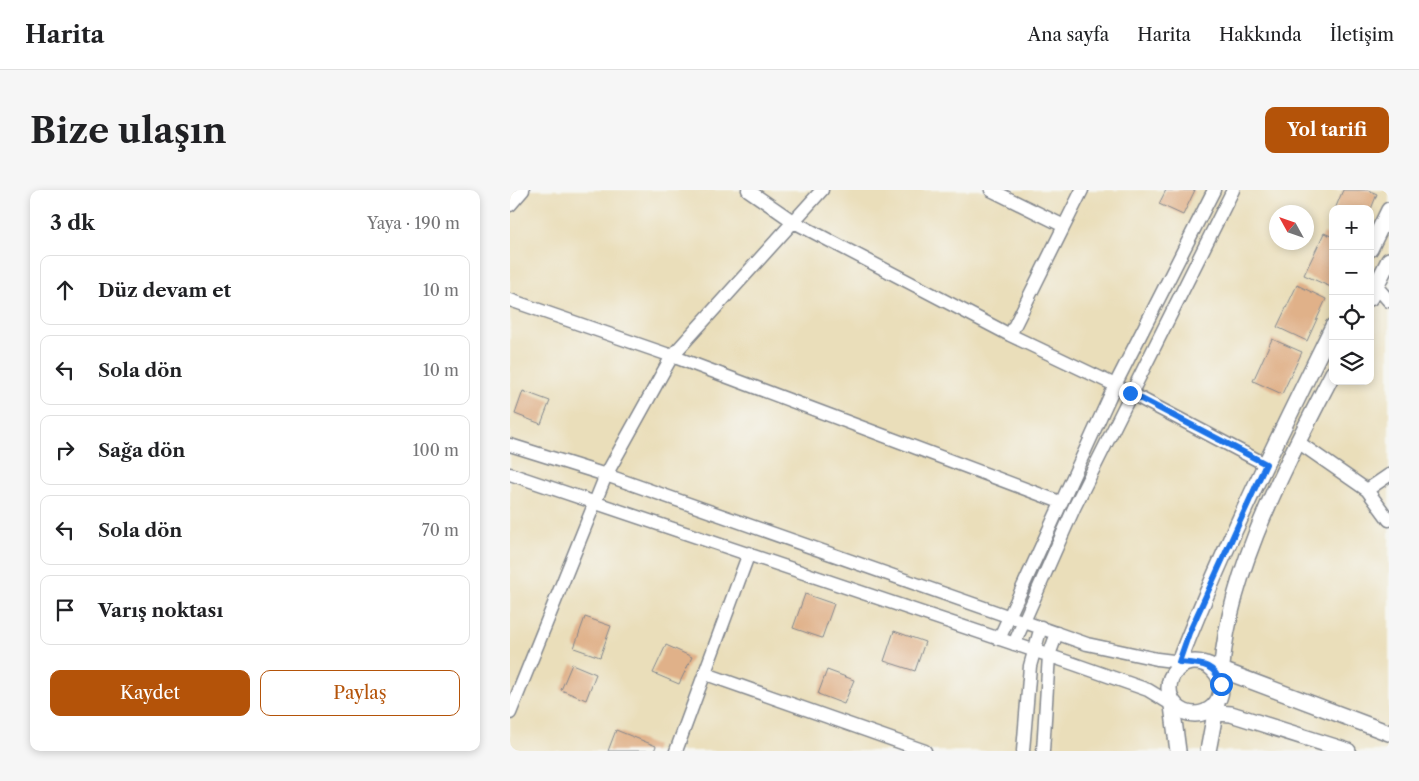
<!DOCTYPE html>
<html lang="tr">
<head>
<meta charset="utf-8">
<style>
  :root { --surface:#fff; --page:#f6f6f6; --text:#202124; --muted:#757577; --line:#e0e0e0; --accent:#b45309 }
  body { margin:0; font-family:"Libre Caslon Text",serif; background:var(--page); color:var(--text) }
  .controls { position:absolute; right:15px; top:15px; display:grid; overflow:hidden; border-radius:10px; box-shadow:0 2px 8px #0003 }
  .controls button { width:45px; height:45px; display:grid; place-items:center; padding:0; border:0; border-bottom:1px solid var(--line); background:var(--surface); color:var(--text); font:25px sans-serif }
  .compass { position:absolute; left:759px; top:15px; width:45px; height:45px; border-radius:50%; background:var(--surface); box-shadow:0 2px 8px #0003; rotate:310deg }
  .stop { position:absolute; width:15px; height:15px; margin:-11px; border:4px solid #1a73e8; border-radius:50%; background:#fff }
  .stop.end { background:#1a73e8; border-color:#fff; box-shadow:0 1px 5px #0008 }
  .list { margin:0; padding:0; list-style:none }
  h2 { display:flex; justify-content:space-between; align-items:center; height:65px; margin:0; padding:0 20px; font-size:21px }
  h2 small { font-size:16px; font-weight:400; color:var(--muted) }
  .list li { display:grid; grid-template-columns:32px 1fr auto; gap:15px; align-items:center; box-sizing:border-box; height:70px; margin:0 10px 10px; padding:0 10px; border:1px solid var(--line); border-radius:10px }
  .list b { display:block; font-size:19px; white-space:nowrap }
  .list em { font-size:16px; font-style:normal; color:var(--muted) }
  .actions { display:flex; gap:10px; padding:15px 20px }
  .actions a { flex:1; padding:11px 0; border:1px solid var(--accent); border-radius:10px; text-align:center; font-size:18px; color:var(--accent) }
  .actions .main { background:var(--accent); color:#fff }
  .icon { flex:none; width:28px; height:28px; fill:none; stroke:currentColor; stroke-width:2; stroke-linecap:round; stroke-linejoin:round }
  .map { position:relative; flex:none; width:879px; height:561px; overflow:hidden; border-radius:10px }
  header { display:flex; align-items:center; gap:30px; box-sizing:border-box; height:70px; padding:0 25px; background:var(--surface); border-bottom:1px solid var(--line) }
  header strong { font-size:24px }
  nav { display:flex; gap:28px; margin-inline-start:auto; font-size:18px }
  .intro { display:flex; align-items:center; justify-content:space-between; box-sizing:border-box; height:120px; padding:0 30px }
  h1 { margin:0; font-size:35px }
  .button { padding:12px 22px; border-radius:10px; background:var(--accent); color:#fff; font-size:18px; font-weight:700 }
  main { display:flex; gap:30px; padding:0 30px }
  aside { flex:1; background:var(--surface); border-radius:10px; box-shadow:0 2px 8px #0003 }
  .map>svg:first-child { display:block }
  .building { fill:#e0b189 }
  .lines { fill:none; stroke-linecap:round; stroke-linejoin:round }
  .minor-casing { stroke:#82868c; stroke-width:15 }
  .tertiary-casing { stroke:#82868c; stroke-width:18 }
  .minor { stroke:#fff; stroke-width:12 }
  .tertiary { stroke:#fff; stroke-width:15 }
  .route { stroke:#1a73e8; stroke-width:6 }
</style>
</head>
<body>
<header>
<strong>Harita</strong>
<nav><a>Ana sayfa</a><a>Harita</a><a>Hakkında</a><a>İletişim</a></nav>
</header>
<div class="intro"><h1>Bize ulaşın</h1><a class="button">Yol tarifi</a></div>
<main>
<aside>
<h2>3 dk<small>Yaya · 190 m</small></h2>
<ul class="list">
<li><svg class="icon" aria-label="ahead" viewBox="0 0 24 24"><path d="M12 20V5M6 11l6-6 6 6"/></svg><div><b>Düz devam et</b></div><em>10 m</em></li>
<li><svg class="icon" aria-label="left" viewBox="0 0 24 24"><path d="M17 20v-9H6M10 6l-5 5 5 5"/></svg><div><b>Sola dön</b></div><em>10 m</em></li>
<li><svg class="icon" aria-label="right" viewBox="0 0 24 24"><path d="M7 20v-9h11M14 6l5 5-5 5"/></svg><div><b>Sağa dön</b></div><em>100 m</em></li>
<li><svg class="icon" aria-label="left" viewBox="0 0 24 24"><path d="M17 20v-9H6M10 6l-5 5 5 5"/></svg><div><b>Sola dön</b></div><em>70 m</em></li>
<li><svg class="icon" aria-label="arrive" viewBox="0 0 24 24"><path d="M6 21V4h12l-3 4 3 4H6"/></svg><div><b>Varış noktası</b></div></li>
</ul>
<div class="actions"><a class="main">Kaydet</a><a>Paylaş</a></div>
</aside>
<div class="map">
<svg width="879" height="561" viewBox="0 0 879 561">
  <rect width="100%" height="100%" fill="#f6f6f2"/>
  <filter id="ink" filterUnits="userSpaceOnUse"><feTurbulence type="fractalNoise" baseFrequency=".02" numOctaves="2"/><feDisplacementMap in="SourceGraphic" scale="10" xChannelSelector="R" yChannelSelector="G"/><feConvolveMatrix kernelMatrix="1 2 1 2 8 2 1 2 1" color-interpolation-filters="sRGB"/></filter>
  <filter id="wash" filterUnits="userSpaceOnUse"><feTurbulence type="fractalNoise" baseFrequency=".0096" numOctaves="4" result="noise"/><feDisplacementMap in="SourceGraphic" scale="20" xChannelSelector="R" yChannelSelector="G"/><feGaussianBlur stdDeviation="1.12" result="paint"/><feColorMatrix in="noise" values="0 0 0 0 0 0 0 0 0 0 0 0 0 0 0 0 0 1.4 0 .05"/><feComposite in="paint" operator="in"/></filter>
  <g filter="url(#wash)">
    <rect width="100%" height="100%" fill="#eadeba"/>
    <g id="blocks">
      <path class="building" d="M656 0H685L673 25 649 14Z
        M833 0H858L867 4 861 19H825Z
        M814 43 823 47V98L794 85Z
        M787 95 816 109 797 151 767 137Z
        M762 149 792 162 772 204 743 191Z
        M13 201 40 211 31 234 5 224Z
        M295 404 324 414 312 448 283 438Z
        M75 427 101 436 90 467 64 458Z
        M384 441 415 452 405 481 374 471Z
        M156 455 182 467 169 494 143 483Z
        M62 474 86 484 76 510 51 500Z
        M317 480 344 490 334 514 308 504Z
        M106 540 146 556 144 561H98Z"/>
    </g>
  </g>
  <g filter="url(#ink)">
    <use href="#blocks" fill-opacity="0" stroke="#82868c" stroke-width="1"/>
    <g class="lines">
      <defs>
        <path id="minor" d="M238 0 284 32 500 145 605 195 755 274
          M481 0 554 36
          M0 15 13 0
          M866 96 879 111
          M0 110 162 166 550 312
          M500 145 572 0
          M788 252 857 300 879 330
          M0 255 96 285 577 454 647 469 679 473
          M0 284 564 474 638 500 671 520
          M857 300 879 285
          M489 449 605 195 704 0
          M504 454 564 318 723 0
          M196 484 415 561
          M0 523 96 285 162 166 312 0
          M166 561 239 363
          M513 561 520 476 531 437
          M533 561 539 465 547 443"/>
        <path id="tertiary" d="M860 59 879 20
          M860 108 879 70
          M659 498a26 26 0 1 1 52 0a26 26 0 1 1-52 0Z
          M696 474 879 543
          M665 482C710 364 767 250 823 136
          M711 494C713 390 776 275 823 183
          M661 508 668 561
          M695 522 721 524 838 561
          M698 561 707 513"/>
      </defs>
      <use href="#minor" class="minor-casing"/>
      <use href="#tertiary" class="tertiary-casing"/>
      <use href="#minor" class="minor"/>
      <use href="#tertiary" class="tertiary"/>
    </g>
  </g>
  <g class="lines" filter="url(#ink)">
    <path class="route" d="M620 203 756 274 679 443 669 472C689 474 704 472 711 494"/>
  </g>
</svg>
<div class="controls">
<button>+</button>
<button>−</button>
<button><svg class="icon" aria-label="locate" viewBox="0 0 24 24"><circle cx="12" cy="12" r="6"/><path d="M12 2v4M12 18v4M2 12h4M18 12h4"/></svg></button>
<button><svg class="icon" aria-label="layers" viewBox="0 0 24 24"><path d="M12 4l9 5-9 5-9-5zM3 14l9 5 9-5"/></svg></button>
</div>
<svg class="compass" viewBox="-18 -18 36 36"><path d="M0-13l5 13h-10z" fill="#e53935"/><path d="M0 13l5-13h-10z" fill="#757577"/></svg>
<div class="stop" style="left:711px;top:494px"></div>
<div class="stop end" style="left:620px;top:203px"></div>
</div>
</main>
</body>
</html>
